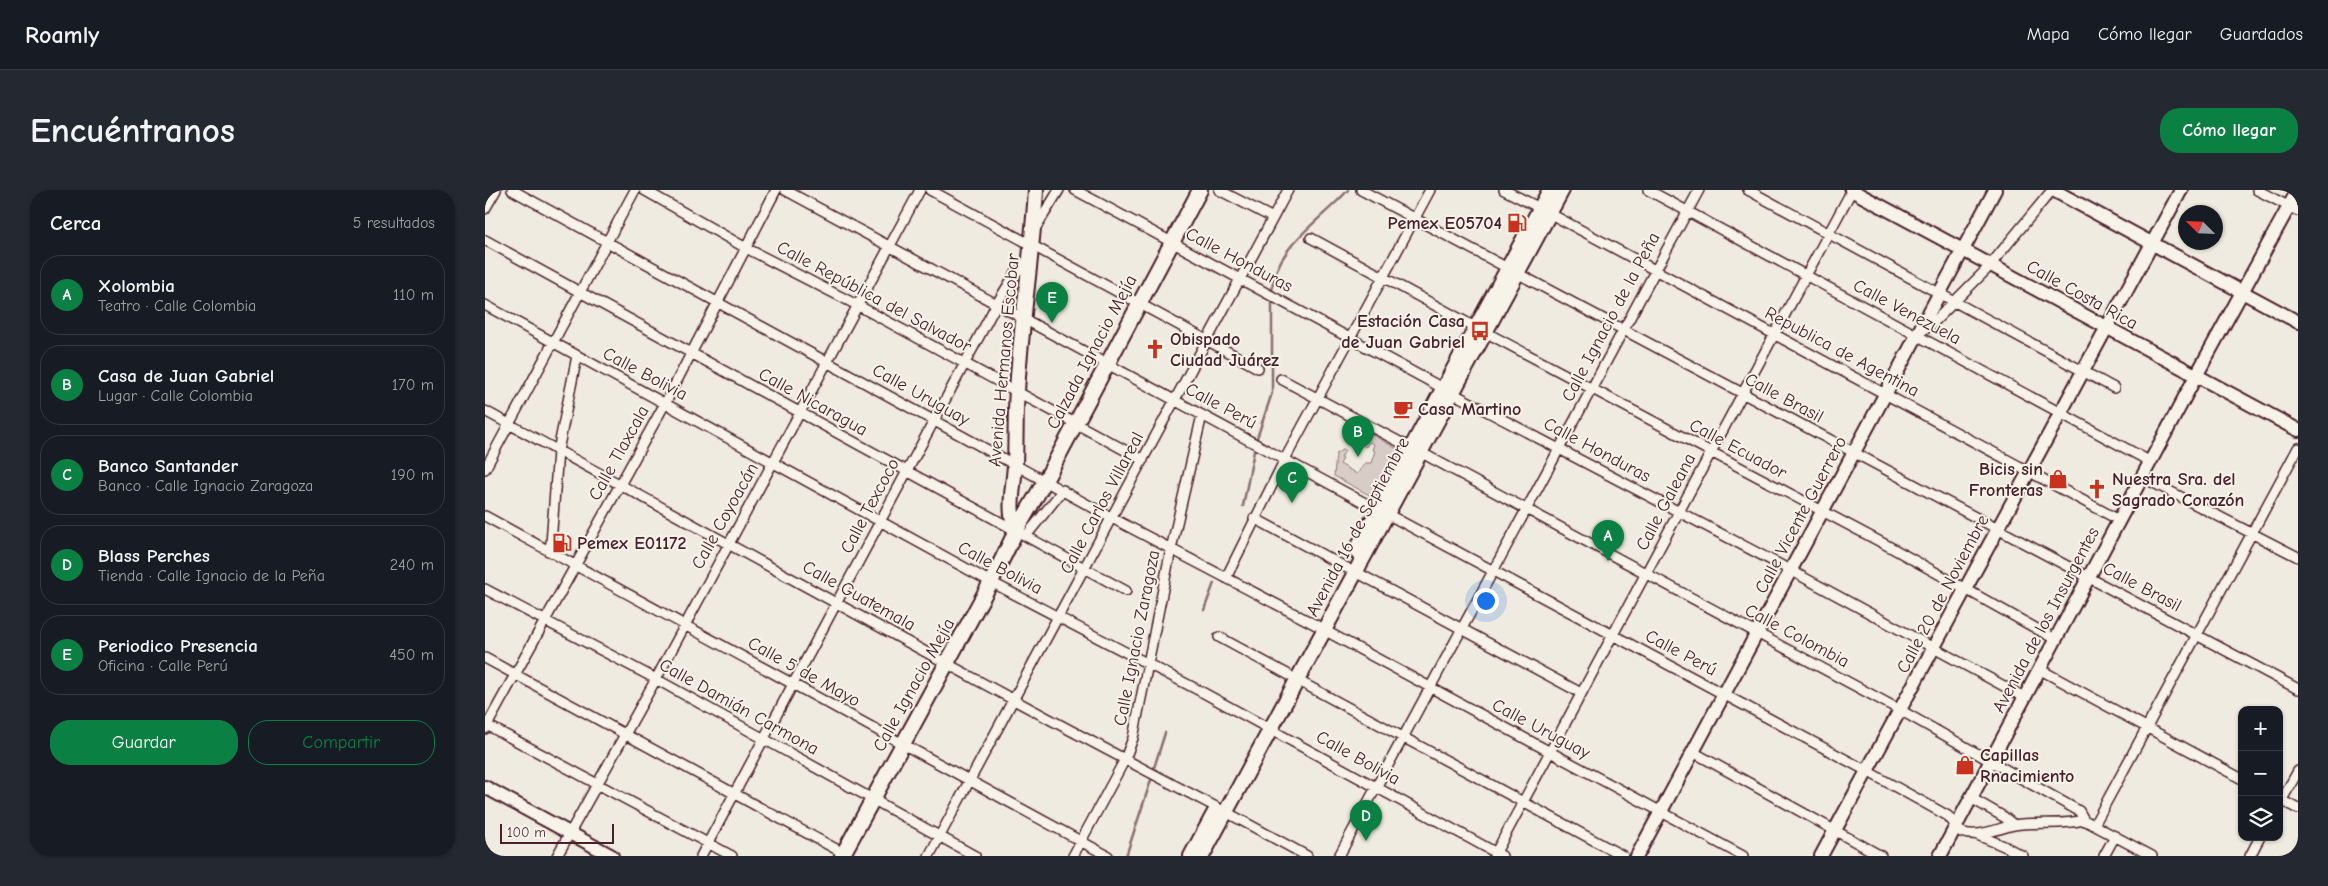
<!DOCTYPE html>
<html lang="es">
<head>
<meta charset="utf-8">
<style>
  :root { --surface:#171b24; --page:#242831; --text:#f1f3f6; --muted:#9ea1a6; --line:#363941; --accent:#0b8043 }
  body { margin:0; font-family:"Comic Neue",sans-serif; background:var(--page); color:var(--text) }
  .controls { position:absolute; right:15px; bottom:15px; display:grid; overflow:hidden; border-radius:10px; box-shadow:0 1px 4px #0004 }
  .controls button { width:45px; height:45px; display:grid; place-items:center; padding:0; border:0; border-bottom:1px solid var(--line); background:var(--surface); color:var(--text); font:25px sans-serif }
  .compass { position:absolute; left:1693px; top:15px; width:45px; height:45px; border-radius:50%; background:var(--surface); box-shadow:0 1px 4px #0004; rotate:294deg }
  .scale { position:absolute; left:15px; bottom:12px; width:114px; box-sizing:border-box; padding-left:5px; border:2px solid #4a1f2b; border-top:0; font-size:14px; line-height:18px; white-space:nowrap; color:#4a1f2b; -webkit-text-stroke:4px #f7f3e8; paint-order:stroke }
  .you { position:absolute; left:1000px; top:410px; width:18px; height:18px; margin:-12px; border:4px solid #fff; border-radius:50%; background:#1a73e8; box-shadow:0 0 0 8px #1a73e833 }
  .badge { display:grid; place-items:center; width:32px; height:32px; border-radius:50%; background:var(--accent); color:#fff; font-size:16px; font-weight:700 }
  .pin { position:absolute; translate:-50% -41px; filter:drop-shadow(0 1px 2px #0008) }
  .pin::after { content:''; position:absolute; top:26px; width:18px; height:15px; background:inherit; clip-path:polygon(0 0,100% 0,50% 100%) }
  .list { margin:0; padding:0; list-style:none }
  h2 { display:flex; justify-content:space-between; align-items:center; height:65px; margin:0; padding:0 20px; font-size:21px }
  h2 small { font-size:16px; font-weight:400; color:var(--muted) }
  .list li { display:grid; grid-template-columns:32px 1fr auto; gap:15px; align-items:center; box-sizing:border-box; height:80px; margin:0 10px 10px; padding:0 10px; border:1px solid var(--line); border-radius:20px }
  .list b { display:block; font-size:19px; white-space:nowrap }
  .list p { margin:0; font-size:16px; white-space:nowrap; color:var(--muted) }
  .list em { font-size:16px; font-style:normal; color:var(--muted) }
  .actions { display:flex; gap:10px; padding:15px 20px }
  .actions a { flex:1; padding:11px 0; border:1px solid var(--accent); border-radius:20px; text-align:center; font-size:18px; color:var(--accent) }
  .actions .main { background:var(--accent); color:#fff }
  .icon { flex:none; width:28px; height:28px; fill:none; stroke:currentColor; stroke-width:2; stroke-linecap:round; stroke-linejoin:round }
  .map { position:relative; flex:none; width:1813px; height:666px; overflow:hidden; border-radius:20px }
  header { display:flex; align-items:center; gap:30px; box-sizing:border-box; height:70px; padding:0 25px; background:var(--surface); border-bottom:1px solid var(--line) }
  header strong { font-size:24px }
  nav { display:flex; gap:28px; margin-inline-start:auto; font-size:18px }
  .intro { display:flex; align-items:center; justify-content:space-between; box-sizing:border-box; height:120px; padding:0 30px }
  h1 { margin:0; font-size:35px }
  .button { padding:12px 22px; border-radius:20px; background:var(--accent); color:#fff; font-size:18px; font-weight:700 }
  main { display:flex; gap:30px; padding:0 30px }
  aside { flex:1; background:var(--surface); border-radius:20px; box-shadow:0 1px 4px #0004 }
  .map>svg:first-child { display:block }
  .green { fill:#d8cdc6; stroke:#917678 }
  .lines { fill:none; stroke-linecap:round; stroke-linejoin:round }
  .stream { stroke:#8b6f72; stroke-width:2.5 }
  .street-casing { stroke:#4a1f2b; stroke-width:12 }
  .secondary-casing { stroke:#4a1f2b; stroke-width:16 }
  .primary-casing { stroke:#4a1f2b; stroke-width:18 }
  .street { stroke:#f7f3e8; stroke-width:9 }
  .secondary { stroke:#f7f3e8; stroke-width:12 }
  .primary { stroke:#f7f3e8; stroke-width:14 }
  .labels { text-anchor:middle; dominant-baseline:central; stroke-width:4; stroke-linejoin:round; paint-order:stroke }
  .poi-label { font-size:18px; font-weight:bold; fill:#4a1f2b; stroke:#f7f3e8; text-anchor:start }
  .street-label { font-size:18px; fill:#4a1f2b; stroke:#f7f3e8 }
</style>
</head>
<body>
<header>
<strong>Roamly</strong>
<nav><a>Mapa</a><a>Cómo llegar</a><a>Guardados</a></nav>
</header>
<div class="intro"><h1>Encuéntranos</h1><a class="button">Cómo llegar</a></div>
<main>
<aside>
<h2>Cerca<small>5 resultados</small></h2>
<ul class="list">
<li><span class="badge">A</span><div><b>Xolombia</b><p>Teatro · Calle Colombia</p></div><em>110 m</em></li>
<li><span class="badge">B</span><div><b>Casa de Juan Gabriel</b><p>Lugar · Calle Colombia</p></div><em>170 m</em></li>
<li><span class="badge">C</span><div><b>Banco Santander</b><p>Banco · Calle Ignacio Zaragoza</p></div><em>190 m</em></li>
<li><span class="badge">D</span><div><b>Blass Perches</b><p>Tienda · Calle Ignacio de la Peña</p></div><em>240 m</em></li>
<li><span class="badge">E</span><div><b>Periodico Presencia</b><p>Oficina · Calle Perú</p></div><em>450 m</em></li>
</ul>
<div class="actions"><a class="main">Guardar</a><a>Compartir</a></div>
</aside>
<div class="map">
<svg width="1813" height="666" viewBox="0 0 1813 666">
  <rect width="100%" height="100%" fill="#f0ebe0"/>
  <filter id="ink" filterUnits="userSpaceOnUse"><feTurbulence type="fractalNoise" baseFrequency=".02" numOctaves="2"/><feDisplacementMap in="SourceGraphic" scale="10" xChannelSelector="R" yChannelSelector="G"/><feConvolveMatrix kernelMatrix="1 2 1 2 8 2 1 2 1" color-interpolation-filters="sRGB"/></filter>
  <g filter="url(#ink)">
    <path class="green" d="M877 239 916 261 890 308 849 286 851 264 857 260H860L856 268 858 269 855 274 872 284 880 273H886L890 261 887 260 889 254 884 252 881 257 869 251 867 255 866 249Z"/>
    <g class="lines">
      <path class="stream" d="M787 103C788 57 836 31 863 0
        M771 251 787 203V109
        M758 316 770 256
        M719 420 729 393
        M668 581 680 543
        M641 666 667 587"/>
      <defs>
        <path id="street" d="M27 0 627 328 831 435
          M159 0 261 58 372 115 658 270
          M300 0 893 320
          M445 0 773 178
          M590 0 950 194 1305 380 1539 507
          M734 0 788 28
          M876 0 1813 499
          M1019 0 1055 18
          M1163 0 1666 272
          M1263 0 1629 198
          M1772 0 1813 21
          M0 19 11 0
          M1064 23 1634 330
          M550 39 574 0
          M826 48 990 137
          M0 50 641 401
          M0 115 506 392 717 502 1017 666
          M1000 142 1407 358 1570 449
          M1435 142 1445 136 1502 79 1567 0
          M796 189 926 258
          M0 221C244 353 486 490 733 618
          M935 262 1415 520 1594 621 1599 630 1667 666
          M0 279 150 0
          M1657 287 1813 367
          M902 324 1382 581 1463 626 1476 642C1493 649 1513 638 1529 635 1553 631 1577 636 1599 630
          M0 326 623 666
          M769 328 862 378
          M541 346 578 300
          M63 361 66 353 73 261 92 166
          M871 382 1096 503
          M741 388 800 269 945 0
          M0 399 171 489 490 666
          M839 440 1258 666
          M734 447 804 485
          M0 468 362 665
          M1554 479 1757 589
          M812 490 1138 666
          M0 534 247 666
          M0 539 183 208 291 0
          M1208 562 1396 666
          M1486 608 1519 627 1529 635
          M1794 609 1813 619
          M1794 615 1813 581
          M741 622 822 666
          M1609 635 1813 258
          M1490 644 1519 656 1538 666
          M72 666 171 489 435 0
          M216 666 511 115 530 84 545 67
          M444 666 803 0
          M588 666 640 569 648 548 686 359 717 225
          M854 666 1214 0
          M1009 666 1367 0
          M1619 666 1630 646
          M1765 666 1775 647"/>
        <path id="secondary" d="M1366 0 1813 240
          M1568 0 1813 132
          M0 597 127 666
          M1152 666 1510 0
          M1336 666 1696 0
          M1455 666 1711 186 1813 0"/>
        <path id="primary" d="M531 341C522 319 529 297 530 274 531 250 530 225 532 201 536 134 547 67 551 0
          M871 361 1065 0
          M357 666 506 392 531 341 560 291 715 0
          M706 666 730 622
          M717 666 1077 0"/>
      </defs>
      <use href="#street" class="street-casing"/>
      <use href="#secondary" class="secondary-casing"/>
      <use href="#primary" class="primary-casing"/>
      <use href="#street" class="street"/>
      <use href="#secondary" class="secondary"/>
      <use href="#primary" class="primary"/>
    </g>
  </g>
  <defs>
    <symbol id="fuel-bare" viewBox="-9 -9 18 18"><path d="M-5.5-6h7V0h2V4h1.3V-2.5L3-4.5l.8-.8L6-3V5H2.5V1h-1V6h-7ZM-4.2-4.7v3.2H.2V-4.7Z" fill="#c8321e" stroke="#f7f3e8" stroke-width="2.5" paint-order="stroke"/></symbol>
    <symbol id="bus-bare" viewBox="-9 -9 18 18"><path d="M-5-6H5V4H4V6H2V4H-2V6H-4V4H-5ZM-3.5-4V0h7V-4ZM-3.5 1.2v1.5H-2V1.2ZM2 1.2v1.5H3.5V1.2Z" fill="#c8321e" stroke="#f7f3e8" stroke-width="2.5" paint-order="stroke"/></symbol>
    <symbol id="church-bare" viewBox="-9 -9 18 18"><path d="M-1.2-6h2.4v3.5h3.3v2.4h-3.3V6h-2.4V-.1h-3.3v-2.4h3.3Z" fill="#c8321e" stroke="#f7f3e8" stroke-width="2.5" paint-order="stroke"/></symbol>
    <symbol id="cafe-bare" viewBox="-9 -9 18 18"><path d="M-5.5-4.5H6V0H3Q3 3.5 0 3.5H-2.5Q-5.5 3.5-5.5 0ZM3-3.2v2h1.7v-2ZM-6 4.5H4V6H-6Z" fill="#c8321e" stroke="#f7f3e8" stroke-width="2.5" paint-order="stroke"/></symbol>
    <symbol id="shop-bare" viewBox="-9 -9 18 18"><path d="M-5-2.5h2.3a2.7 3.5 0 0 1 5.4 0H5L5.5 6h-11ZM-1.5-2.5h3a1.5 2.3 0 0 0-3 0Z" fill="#c8321e" stroke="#f7f3e8" stroke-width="2.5" paint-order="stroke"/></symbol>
  </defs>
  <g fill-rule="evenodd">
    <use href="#fuel-bare" x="1018" y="19" width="28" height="28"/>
    <use href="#bus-bare" x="981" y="127" width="28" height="28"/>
    <use href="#church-bare" x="656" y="145" width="28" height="28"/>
    <use href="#cafe-bare" x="904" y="205" width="28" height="28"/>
    <use href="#shop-bare" x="1559" y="275" width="28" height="28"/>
    <use href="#church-bare" x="1598" y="285" width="28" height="28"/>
    <use href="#fuel-bare" x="63" y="339" width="28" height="28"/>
    <use href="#shop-bare" x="1466" y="561" width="28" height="28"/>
  </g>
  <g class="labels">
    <g class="poi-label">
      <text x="1017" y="33" text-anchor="end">Pemex E05704</text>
      <text x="980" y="131" text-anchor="end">Estación Casa<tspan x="980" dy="21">de Juan Gabriel</tspan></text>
      <text x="685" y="149">Obispado<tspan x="685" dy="21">Ciudad Juárez</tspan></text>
      <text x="933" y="219">Casa Martino</text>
      <text x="1558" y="279" text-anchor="end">Bicis sin<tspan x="1558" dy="21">Fronteras</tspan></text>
      <text x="1627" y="289">Nuestra Sra. del<tspan x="1627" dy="21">Sagrado Corazón</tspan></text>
      <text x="92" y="353">Pemex E01172</text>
      <text x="1495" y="565">Capillas<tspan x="1495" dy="21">Rnacimiento</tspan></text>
    </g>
    <g class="street-label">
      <text transform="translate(754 70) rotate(28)">Calle Honduras</text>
      <text transform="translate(1597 105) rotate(29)">Calle Costa Rica</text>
      <text transform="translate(389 107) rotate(28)">Calle República del Salvador</text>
      <text transform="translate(1422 122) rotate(28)">Calle Venezuela</text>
      <text transform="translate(1126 127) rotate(-62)">Calle Ignacio de la Peña</text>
      <text transform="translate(607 162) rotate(-62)">Calzada Ignacio Mejía</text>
      <text transform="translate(1357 162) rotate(28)">Republica de Agentina</text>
      <text transform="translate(519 170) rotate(-85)">Avenida Hermanos Escobar</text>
      <text transform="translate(160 184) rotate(28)">Calle Bolivia</text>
      <text transform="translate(436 205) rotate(29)">Calle Uruguay</text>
      <text transform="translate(1299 208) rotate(28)">Calle Brasil</text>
      <text transform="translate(328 212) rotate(29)">Calle Nicaragua</text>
      <text transform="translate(736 216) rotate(28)">Calle Perú</text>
      <text transform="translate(1253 259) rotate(28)">Calle Ecuador</text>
      <text transform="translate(1112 260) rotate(28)">Calle Honduras</text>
      <text transform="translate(134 263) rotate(-61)">Calle Tlaxcala</text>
      <text transform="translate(1181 312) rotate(-62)">Calle Galeana</text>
      <text transform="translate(617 313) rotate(-62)">Calle Carlos Villareal</text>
      <text transform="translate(385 316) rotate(-62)">Calle Texcoco</text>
      <text transform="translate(1316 325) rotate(-62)">Calle Vicente Guerrero</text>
      <text transform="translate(240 326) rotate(-61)">Calle Coyoacán</text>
      <text transform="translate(873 337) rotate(-62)">Avenida 16 de Septiembre</text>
      <text transform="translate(515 378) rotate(28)">Calle Bolivia</text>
      <text transform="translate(1657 397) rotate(28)">Calle Brasil</text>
      <text transform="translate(1458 404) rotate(-62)">Calle 20 de Noviembre</text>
      <text transform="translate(374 406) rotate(29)">Calle Guatemala</text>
      <text transform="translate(1561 430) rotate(-62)">Avenida de los Insurgentes</text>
      <text transform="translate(1312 446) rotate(28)">Calle Colombia</text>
      <text transform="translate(652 448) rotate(-79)">Calle Ignacio Zaragoza</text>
      <text transform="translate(1196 463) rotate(28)">Calle Perú</text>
      <text transform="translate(319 482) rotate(29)">Calle 5 de Mayo</text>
      <text transform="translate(429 495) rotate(-61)">Calle Ignacio Mejía</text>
      <text transform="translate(254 517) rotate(29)">Calle Damián Carmona</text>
      <text transform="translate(1056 539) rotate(28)">Calle Uruguay</text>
      <text transform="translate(873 568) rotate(29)">Calle Bolivia</text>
    </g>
  </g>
</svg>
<div class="controls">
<button>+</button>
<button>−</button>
<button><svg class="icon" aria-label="layers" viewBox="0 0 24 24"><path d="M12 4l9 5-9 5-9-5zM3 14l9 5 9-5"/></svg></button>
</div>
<svg class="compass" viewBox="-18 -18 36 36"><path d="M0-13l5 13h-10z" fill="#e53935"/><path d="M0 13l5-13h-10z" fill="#9ea1a6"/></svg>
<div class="scale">100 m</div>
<div class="you"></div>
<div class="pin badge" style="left:1123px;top:371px">A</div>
<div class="pin badge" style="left:873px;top:267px">B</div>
<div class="pin badge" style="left:807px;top:313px">C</div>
<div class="pin badge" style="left:881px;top:651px">D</div>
<div class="pin badge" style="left:567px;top:133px">E</div>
</div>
</main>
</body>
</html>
